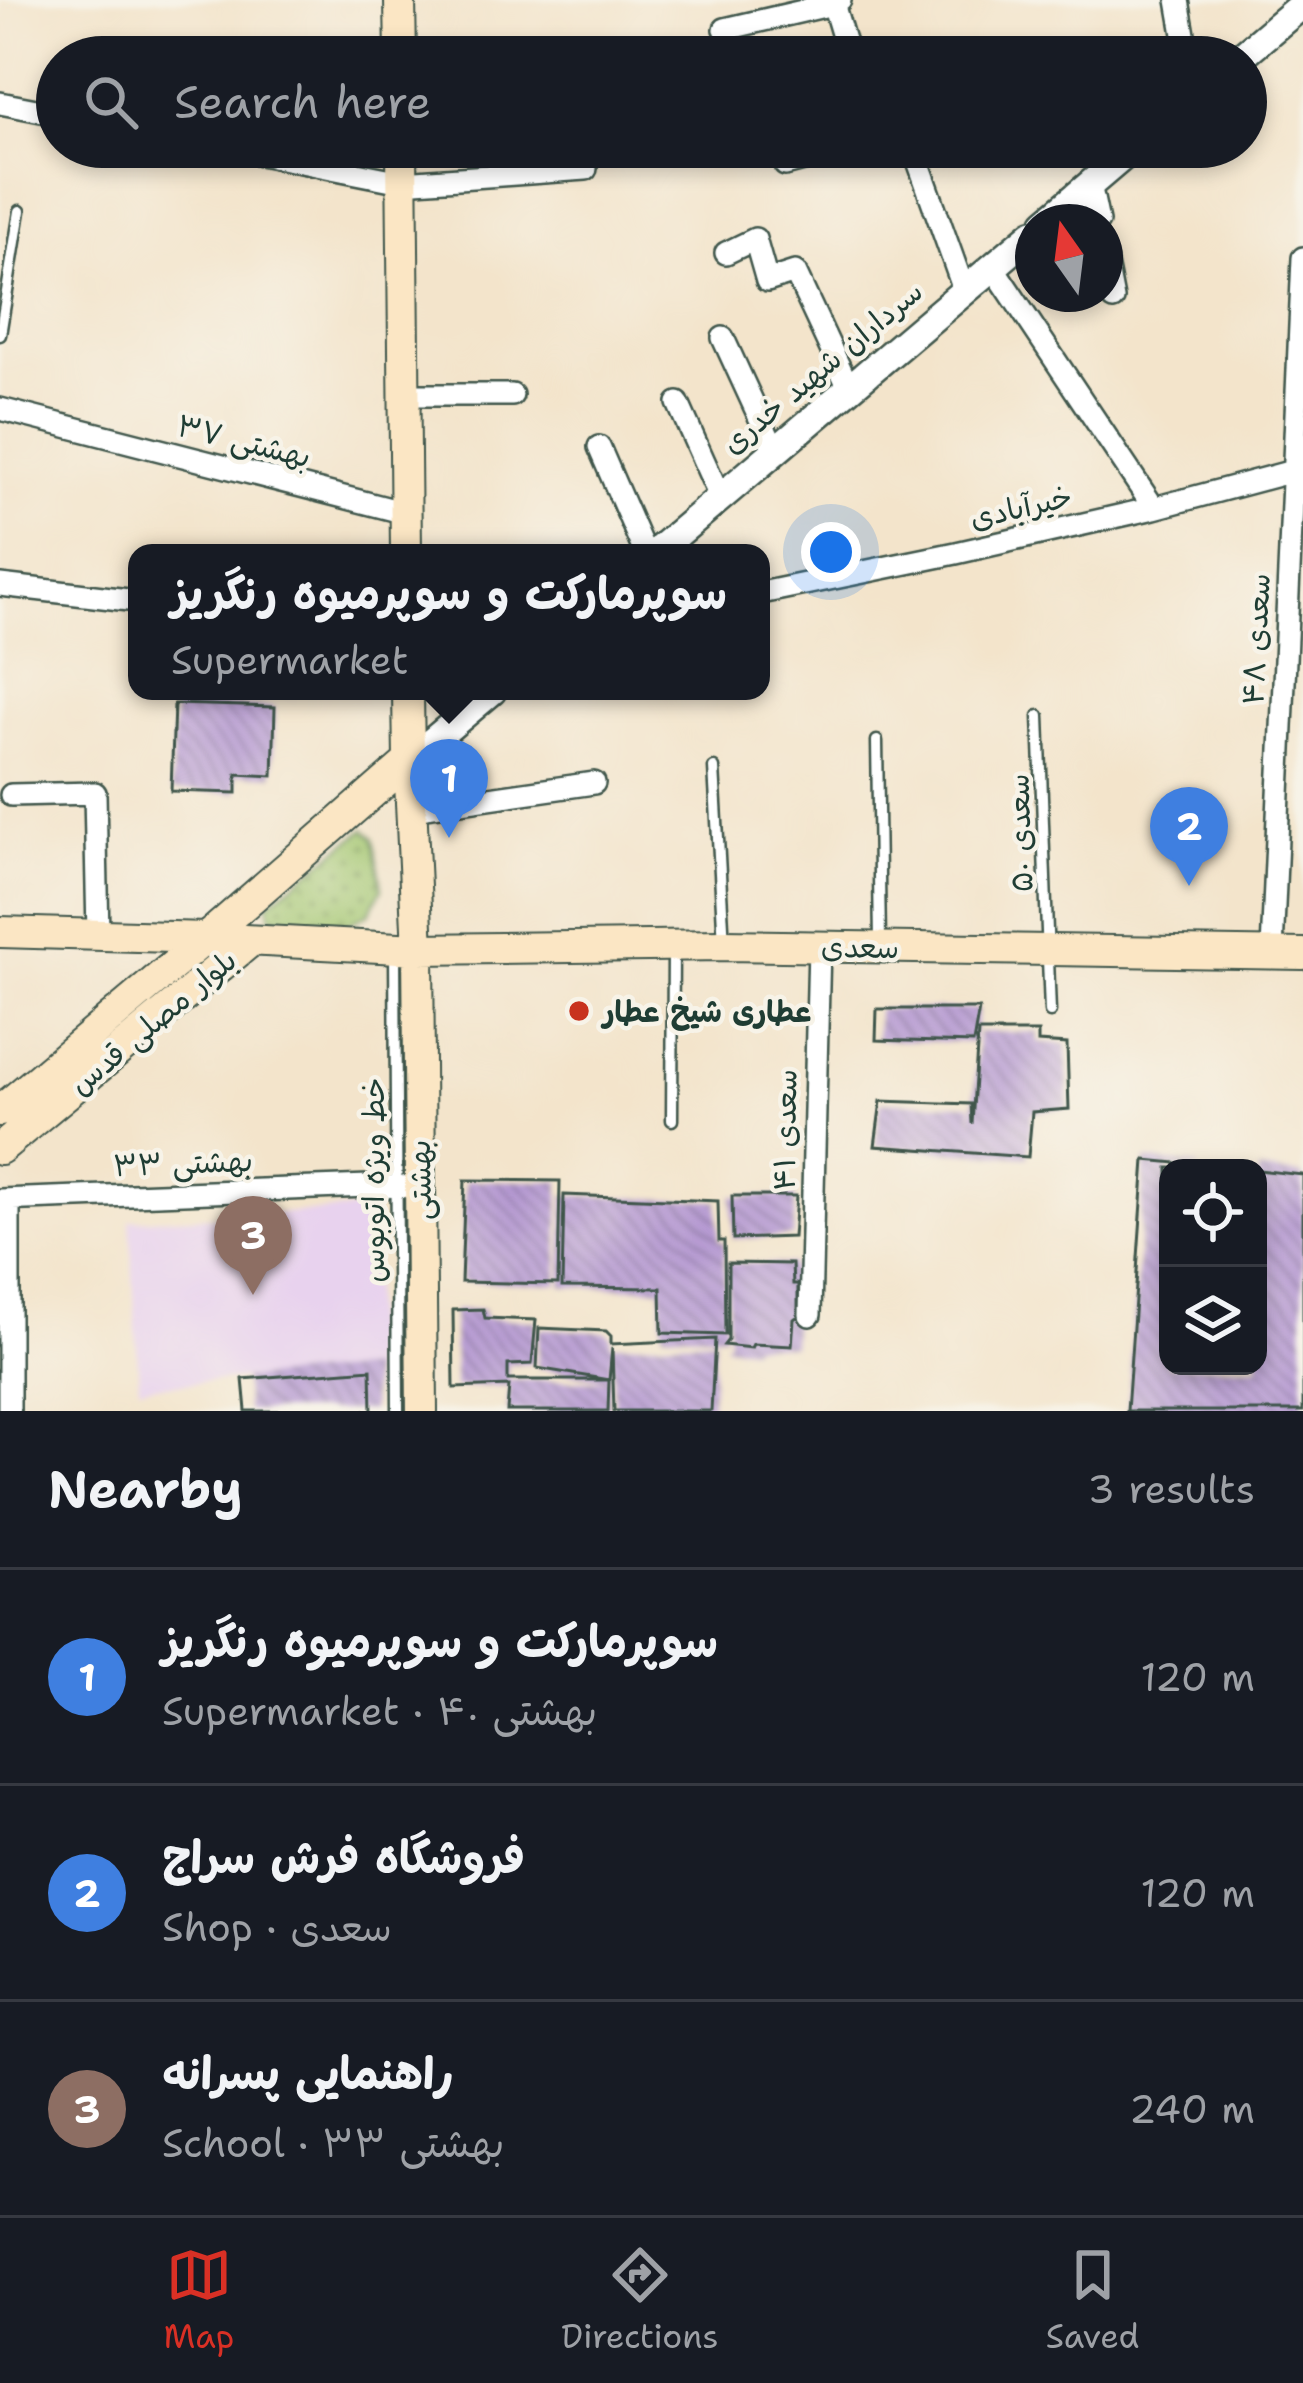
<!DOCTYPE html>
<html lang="en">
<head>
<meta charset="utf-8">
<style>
  :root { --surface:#171b24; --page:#242831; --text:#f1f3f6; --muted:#9ea1a6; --line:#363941; --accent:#d93025 }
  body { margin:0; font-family:"Shantell Sans","Playpen Sans Arabic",sans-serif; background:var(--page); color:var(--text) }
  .controls { position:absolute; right:36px; bottom:36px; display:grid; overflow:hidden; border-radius:24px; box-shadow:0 6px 18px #0003 }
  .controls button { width:108px; height:108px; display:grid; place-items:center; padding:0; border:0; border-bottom:3px solid var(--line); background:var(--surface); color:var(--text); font:60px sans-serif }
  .compass { position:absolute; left:1015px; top:204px; width:108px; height:108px; border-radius:50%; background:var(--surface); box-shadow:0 6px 18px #0003; rotate:346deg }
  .you { position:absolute; left:831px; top:552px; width:42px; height:42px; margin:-30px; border:9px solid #fff; border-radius:50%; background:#1a73e8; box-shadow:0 0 0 18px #1a73e833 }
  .badge { display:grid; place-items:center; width:78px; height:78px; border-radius:50%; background:var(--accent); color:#fff; font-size:39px; font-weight:700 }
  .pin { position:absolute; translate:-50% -99px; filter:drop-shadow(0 3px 6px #0008) }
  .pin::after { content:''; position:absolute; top:63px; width:42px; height:36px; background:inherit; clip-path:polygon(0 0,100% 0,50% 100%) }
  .popup { position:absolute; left:128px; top:544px; width:642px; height:156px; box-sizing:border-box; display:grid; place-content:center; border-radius:24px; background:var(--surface); filter:drop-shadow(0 3px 9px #0005); font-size:39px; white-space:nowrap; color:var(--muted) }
  .popup b { font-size:45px; color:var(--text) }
  .popup::after { content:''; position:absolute; left:50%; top:100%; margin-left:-24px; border:24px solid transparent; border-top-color:var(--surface) }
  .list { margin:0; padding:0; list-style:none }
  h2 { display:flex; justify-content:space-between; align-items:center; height:156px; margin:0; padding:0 48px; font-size:51px }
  h2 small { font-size:39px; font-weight:400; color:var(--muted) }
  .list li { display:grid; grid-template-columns:78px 1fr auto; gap:36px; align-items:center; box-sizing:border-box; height:216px; padding:0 48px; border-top:3px solid var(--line) }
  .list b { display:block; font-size:45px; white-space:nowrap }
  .list p { margin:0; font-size:39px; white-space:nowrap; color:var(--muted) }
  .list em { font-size:39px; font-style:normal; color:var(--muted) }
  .icon { flex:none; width:66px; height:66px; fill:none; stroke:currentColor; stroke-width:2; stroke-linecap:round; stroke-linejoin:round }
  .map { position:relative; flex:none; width:1303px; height:1411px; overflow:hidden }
  .search { position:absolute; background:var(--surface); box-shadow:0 6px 18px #0003; left:36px; right:36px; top:36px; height:132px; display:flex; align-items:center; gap:30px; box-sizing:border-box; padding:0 42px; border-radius:66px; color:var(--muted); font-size:45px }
  .sheet { height:804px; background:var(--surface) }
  nav { display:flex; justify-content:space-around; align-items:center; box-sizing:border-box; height:168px; border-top:3px solid var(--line); background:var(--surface); font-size:33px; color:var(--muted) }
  nav a { display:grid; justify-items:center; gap:6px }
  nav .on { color:var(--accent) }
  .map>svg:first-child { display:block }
  .built { fill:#e8d2ee }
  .grass { fill:url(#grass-dots); stroke:#618252; stroke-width:3 }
  .building { fill:url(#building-back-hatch) }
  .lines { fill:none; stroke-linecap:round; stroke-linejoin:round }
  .service-casing { stroke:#3f564b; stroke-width:15 }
  .minor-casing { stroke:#3f564b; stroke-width:26 }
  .tertiary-casing { stroke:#3f564b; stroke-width:32 }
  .secondary-casing { stroke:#3f564b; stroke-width:34 }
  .service { stroke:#fff; stroke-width:10 }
  .minor { stroke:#fff; stroke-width:21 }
  .tertiary { stroke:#fff; stroke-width:27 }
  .secondary { stroke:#fbe6c4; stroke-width:30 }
  .poi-dot { fill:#c8321e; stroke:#f7f3e8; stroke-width:4.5 }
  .labels { text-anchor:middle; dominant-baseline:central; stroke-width:9; stroke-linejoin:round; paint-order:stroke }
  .street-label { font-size:30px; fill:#1f3d34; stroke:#f7f3e8 }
  .poi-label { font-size:30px; font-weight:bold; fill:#1f3d34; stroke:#f7f3e8; text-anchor:start }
</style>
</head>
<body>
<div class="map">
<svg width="1303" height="1411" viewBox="0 0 1303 1411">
  <defs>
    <pattern id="grass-dots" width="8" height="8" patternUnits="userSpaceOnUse" patternTransform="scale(3)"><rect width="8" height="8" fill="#a3c66f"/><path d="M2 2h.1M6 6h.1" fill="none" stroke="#84a25c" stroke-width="1.8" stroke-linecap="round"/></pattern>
    <pattern id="building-back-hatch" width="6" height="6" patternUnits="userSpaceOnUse" patternTransform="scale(3)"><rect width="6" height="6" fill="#b497d1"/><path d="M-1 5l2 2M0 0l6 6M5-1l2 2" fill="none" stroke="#927caa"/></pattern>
  </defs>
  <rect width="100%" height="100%" fill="#f7f3e8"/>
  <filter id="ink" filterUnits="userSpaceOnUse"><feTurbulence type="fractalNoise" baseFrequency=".00833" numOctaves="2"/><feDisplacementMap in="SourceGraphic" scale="24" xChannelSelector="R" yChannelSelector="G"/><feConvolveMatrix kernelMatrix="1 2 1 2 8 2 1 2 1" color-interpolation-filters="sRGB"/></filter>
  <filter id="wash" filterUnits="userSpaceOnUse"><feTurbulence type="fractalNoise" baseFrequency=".004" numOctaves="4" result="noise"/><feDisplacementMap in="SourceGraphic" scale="48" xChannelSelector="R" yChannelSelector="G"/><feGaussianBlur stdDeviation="2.7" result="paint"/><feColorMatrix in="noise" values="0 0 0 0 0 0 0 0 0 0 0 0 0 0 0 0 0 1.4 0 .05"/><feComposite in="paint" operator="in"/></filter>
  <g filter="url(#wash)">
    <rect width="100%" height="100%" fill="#f3e4cb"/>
    <path class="built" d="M374 1209 371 1369 139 1387 130 1220Z"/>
    <path class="grass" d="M365 829 374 838 382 889 369 913 347 924 271 917 268 903Z"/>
    <g id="blocks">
      <path class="building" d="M174 704 275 707 273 776 237 774V793L171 791Z
        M877 1009H979L973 1043 876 1040Z
        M978 1032H1038V1042L1067 1044 1069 1109 1032 1112 1028 1157 875 1146 881 1101 971 1104 972 1124Z
        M1145 1160 1198 1165V1168H1168V1366H1258V1170L1303 1175V1411H1127Z
        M465 1180 560 1181 558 1284 461 1282Z
        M564 1195 718 1201 719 1241H724L725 1335 662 1333 661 1288 562 1287Z
        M732 1196H796L793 1237 733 1239Z
        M728 1263 792 1264 793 1284H798V1316L794 1319 792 1346 753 1344 751 1348 724 1345 728 1340Z
        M483 1309 485 1318 536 1320 532 1364 508 1365V1380H609L608 1411H507L509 1386 454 1388 453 1310Z
        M539 1328 606 1331 611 1336V1344L715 1339 711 1411H614L612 1348 609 1380 537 1368Z
        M371 1369 372 1411H246L243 1379Z"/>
    </g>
  </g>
  <g filter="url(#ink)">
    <use href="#blocks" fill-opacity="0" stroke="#3f564b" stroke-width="3"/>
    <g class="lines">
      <defs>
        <path id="service" d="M0 335 20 211
          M1039 716 1050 1012
          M877 741 880 942
          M714 768 724 944
          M395 952 398 1411
          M672 1120 673 949"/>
        <path id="minor" d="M832 0 849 57
          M1178 0 1188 57
          M725 29 833 4 840 0
          M0 103 57 114
          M225 147 402 182 586 169
          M913 147 964 290
          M785 165 854 147
          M1090 184 1098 222
          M726 253 755 239 767 281 795 272 849 388
          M1105 258 1113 299
          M993 267 1154 508
          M723 338 775 451
          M405 395H512
          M678 403 720 497
          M0 409 406 513
          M599 447 645 553
          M0 585 137 601
          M761 593 956 553 1154 508 1293 471
          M11 795 95 793 98 935
          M412 809 594 783
          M1272 951 1303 258
          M0 1200 369 1186 420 1187
          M810 1315 819 946
          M9 1411V1200"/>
        <path id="tertiary" d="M1240 57 1303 4
          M1046 222 1134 147
          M655 553 1033 233
          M409 761 492 691"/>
        <path id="secondary" d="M400 0 401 57
          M402 147 406 553
          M408 691 409 761
          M0 932 206 938 418 949 409 761 206 938 0 1111
          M0 1149 251 941
          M422 1411 418 949 724 945 1303 954"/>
      </defs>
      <use href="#service" class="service-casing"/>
      <use href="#minor" class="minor-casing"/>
      <use href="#tertiary" class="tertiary-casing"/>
      <use href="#secondary" class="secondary-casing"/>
      <use href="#service" class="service"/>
      <use href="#minor" class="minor"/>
      <use href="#tertiary" class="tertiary"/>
      <use href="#secondary" class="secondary"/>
    </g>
  </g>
  <circle class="poi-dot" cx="579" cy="1011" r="12"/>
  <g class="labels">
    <g class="street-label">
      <text transform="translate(822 367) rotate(-40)">سرداران شهید خدری</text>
      <text transform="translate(244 441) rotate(14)">بهشتی ۳۷</text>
      <text transform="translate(1021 507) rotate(-13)">خیرآبادی</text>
      <text transform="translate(1256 639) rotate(-87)">سعدی ۴۸</text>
      <text transform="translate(1020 833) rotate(-92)">سعدی ۵۰</text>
      <text transform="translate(860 947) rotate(1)">سعدی</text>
      <text transform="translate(153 1022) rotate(-40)">بلوار مصلی قدس</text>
      <text transform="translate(785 1130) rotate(-89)">سعدی ۴۱</text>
      <text transform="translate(183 1163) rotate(-2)">بهشتی ۳۳</text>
      <text transform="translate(373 1180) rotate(-90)">خط ویژه اتوبوس</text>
      <text transform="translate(420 1180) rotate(-91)">بهشتی</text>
    </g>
    <g class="poi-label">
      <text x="603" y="1011">عطاری شیخ عطار</text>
    </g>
  </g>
</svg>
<div class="controls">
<button><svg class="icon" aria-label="locate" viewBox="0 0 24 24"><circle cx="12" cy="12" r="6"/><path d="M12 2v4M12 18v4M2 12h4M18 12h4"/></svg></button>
<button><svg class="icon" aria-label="layers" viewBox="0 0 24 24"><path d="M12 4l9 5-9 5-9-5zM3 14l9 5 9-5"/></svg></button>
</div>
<svg class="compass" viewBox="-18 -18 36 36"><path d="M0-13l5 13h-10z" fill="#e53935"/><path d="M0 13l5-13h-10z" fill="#9ea1a6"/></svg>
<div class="you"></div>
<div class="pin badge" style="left:449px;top:838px;background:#3f7fe0">1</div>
<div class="popup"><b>سوپرمارکت و سوپرمیوه رنگریز</b>Supermarket</div>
<div class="pin badge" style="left:1189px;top:886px;background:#3f7fe0">2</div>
<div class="pin badge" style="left:253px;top:1295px;background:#8d6e63">3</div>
<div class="search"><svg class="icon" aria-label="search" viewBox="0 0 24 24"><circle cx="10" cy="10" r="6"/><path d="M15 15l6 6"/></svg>Search here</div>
</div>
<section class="sheet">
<h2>Nearby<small>3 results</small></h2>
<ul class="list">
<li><span class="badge" style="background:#3f7fe0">1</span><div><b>سوپرمارکت و سوپرمیوه رنگریز</b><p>Supermarket · بهشتی ۴۰</p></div><em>120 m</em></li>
<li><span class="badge" style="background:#3f7fe0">2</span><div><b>فروشگاه فرش سراج</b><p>Shop · سعدی</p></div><em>120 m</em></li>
<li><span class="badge" style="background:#8d6e63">3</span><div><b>راهنمایی پسرانه</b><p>School · بهشتی ۳۳</p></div><em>240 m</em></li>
</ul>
</section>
<nav>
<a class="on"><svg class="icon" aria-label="map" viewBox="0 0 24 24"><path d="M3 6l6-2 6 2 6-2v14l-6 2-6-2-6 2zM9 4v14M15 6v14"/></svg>Map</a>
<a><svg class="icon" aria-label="directions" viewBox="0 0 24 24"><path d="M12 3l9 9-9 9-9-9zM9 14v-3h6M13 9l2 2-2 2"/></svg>Directions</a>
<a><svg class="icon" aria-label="saved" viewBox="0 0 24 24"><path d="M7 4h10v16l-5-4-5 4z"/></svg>Saved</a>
</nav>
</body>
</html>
